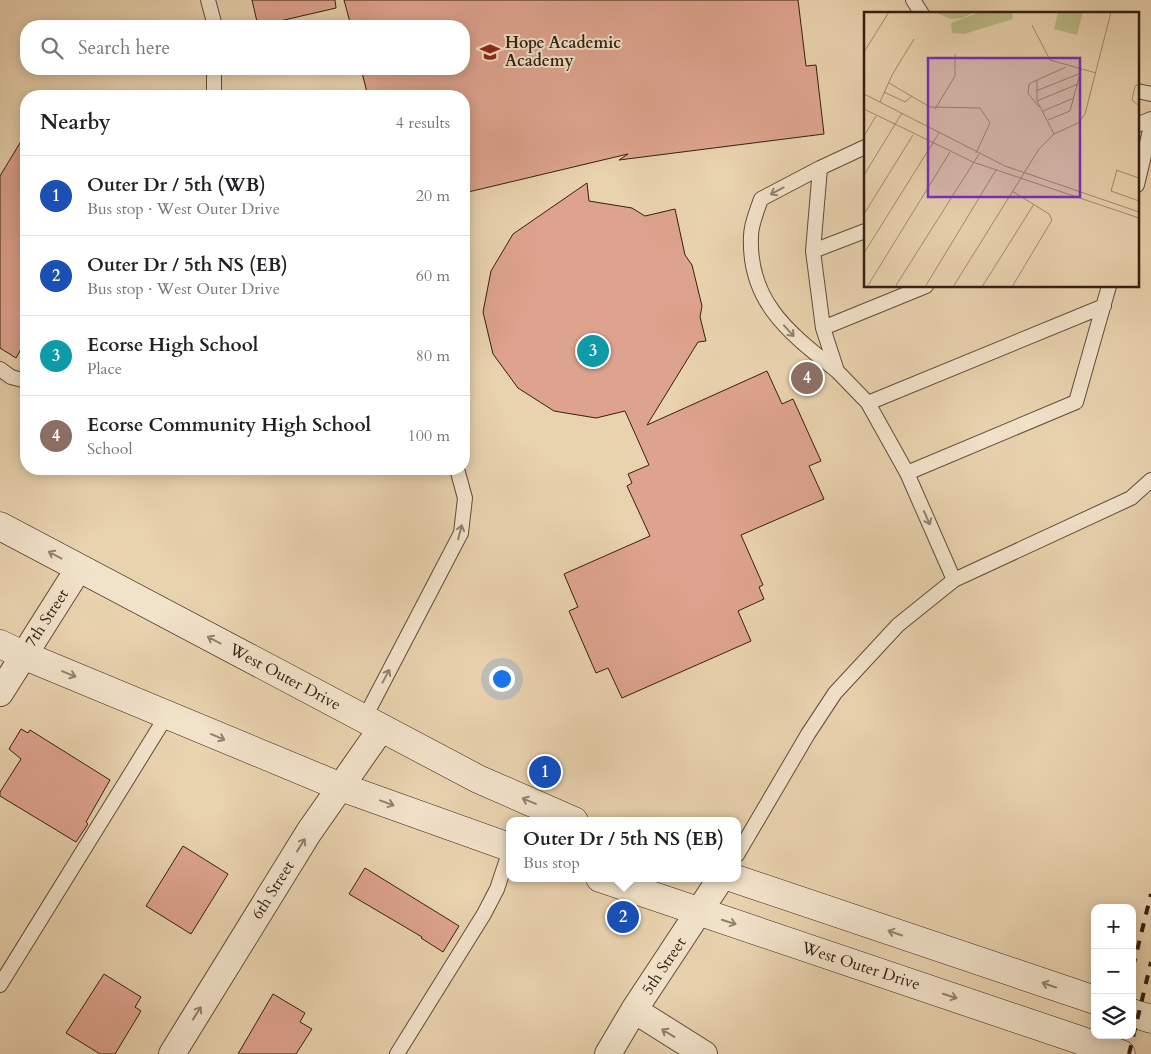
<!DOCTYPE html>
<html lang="en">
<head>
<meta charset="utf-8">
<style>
  :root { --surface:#fff; --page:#f2f2f2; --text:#202124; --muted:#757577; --line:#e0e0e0; --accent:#8f2418 }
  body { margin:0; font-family:Cardo,serif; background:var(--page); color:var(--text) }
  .controls { position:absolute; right:15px; bottom:15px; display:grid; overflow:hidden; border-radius:10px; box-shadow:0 2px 12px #0003 }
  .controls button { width:45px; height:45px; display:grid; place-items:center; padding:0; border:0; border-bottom:1px solid var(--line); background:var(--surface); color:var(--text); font:25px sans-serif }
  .you { position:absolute; left:501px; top:678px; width:18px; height:18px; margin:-12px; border:4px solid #fff; border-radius:50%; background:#1a73e8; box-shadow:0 0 0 8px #1a73e833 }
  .badge { display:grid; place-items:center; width:32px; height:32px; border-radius:50%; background:var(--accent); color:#fff; font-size:16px; font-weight:700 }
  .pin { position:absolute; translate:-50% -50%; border:2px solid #fff; box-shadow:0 1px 5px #0006 }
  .popup { position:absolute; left:506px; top:817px; width:235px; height:65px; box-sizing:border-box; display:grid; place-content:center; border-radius:10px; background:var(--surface); filter:drop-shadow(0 1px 4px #0005); font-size:16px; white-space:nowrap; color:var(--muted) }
  .popup b { font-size:19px; color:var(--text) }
  .popup::after { content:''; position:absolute; left:50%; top:100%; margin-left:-10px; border:10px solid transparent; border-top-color:var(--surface) }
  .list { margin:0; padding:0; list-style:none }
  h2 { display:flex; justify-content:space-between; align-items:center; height:65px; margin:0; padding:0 20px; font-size:21px }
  h2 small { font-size:16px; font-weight:400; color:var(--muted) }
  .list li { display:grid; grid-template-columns:32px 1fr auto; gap:15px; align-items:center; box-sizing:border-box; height:80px; padding:0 20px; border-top:1px solid var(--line) }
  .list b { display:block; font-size:19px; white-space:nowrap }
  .list p { margin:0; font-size:16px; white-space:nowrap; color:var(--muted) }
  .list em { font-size:16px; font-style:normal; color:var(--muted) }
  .icon { flex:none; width:28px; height:28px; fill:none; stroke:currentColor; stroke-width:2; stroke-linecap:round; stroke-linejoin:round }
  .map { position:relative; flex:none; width:1151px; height:1054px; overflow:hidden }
  .search { position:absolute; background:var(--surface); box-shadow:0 2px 12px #0003; left:20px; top:20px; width:450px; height:55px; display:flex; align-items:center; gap:12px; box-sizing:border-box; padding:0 18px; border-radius:20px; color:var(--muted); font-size:19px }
  .panel { position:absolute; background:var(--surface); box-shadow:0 2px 12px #0003; left:20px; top:90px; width:450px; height:385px; border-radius:20px }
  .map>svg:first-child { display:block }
  .building { fill:#dea38e; stroke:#342010 }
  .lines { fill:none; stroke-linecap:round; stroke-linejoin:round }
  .service-casing { stroke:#614c38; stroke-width:16 }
  .minor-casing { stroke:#614c38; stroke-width:28 }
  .secondary-casing { stroke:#342010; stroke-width:29 }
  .service { stroke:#f1e2ca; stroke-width:14 }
  .minor { stroke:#f1e2ca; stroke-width:26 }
  .secondary { stroke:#f1e2ca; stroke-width:28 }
  .rail { stroke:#342010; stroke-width:4; stroke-dasharray:9 9; stroke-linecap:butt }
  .oneway { stroke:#92816d }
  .labels { text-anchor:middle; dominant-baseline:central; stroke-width:4; stroke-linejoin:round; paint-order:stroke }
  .poi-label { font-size:16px; font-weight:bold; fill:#342010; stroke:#f1e2ca; text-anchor:start }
  .street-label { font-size:16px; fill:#342010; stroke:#f1e2ca }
  .inset-road { fill:none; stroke:#a18b6f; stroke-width:1 }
  .view { fill:#7b2cbf; fill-opacity:0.15; stroke:#7b2cbf; stroke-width:2.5 }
  .inset-edge { fill:none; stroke:#342010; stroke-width:2.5 }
</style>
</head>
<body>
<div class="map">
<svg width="1151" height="1054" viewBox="0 0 1151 1054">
  <rect width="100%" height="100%" fill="#e9d2ae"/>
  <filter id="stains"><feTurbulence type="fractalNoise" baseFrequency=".004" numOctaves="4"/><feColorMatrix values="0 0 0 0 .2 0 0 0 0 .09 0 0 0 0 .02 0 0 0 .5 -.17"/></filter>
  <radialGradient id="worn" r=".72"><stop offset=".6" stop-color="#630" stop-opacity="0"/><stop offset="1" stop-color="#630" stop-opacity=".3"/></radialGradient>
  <path class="building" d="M252 0H335L336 8 258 26Z
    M344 0H798L806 66 816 65 824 134 619 160 628 154 464 193V96H368L361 69H464V26H351Z
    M26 133V340L16 358 0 348V176Z
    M587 183 589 201 632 208 645 216 675 209 685 255 692 265 702 306 700 317 706 341 698 342 647 425 767 371 782 404 793 399 821 461 809 466 824 499 741 535 763 585 759 587 764 599 738 611 751 641 622 698 608 668 596 673 569 611 578 607 564 574 650 536 627 486 632 483 628 474 649 465 625 411 596 418 554 411 518 388 493 354 483 312 491 271 513 234Z
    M21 729 28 733 30 730 110 780 86 822 88 824 76 842 0 796V792L21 759 9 749Z
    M183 846 228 874 191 934 146 906Z
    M365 868 459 926 443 952 421 938 422 937 349 894Z
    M104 974 141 997 135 1007 141 1011 115 1054H100L66 1033Z
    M273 994 305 1013 300 1022 312 1029 296 1054H238Z"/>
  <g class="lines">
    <defs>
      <path id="service" d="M208 0 215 26
        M913 0 922 14
        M1137 91 1151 94
        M214 96V69
        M1137 125 1151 119
        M865 147 820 168 813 251 823 328 837 371 868 403 907 473 954 580
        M820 168 761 199C757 211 751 224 751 236 748 303 791 334 837 371
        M1137 185 1151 126
        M813 251 865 231
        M823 328 926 286
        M0 369 11 377 26 381
        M868 403 1104 306
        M907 473 1076 402 1109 286
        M364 719 461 533 465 498 457 469
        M737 855 808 734 835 693 898 625 954 580 1131 498 1151 480
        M0 985 167 715
        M397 1054 484 914 497 889 509 853"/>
      <path id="minor" d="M0 693 79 568
        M634 1010 704 1054
        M172 1054 309 832 381 729
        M608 1054 634 1010 721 878"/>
      <path id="secondary" d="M0 526 478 779 574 821
        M0 644 23 655 341 787 509 847
        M600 878 1121 1054
        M733 878 1095 1000
        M1132 1013 1151 1019"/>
    </defs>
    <use href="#service" class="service-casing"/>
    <use href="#minor" class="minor-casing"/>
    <use href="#secondary" class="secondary-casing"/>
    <use href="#service" class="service"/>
    <use href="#minor" class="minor"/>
    <use href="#secondary" class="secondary"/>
    <path class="rail" d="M1133 967 1151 894
      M1129 1054 1151 962"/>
  </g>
  <defs><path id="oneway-shaft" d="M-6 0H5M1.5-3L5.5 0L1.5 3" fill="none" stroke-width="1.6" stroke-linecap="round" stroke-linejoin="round" transform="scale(1.25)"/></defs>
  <g class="oneway">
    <use href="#oneway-shaft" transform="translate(777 191) rotate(152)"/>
    <use href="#oneway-shaft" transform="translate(789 331) rotate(48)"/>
    <use href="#oneway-shaft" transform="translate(927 518) rotate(66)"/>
    <use href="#oneway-shaft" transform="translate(460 532) rotate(-75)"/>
    <use href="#oneway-shaft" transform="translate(55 555) rotate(-152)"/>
    <use href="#oneway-shaft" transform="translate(214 640) rotate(-152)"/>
    <use href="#oneway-shaft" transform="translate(69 674) rotate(22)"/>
    <use href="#oneway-shaft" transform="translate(386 676) rotate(-62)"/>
    <use href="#oneway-shaft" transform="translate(218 737) rotate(23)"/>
    <use href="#oneway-shaft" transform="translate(529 801) rotate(-157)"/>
    <use href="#oneway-shaft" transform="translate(387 803) rotate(20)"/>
    <use href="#oneway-shaft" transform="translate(301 845) rotate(-58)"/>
    <use href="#oneway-shaft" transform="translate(729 922) rotate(18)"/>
    <use href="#oneway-shaft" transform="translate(895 933) rotate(-161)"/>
    <use href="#oneway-shaft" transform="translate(1049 985) rotate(-161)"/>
    <use href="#oneway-shaft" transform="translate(950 996) rotate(18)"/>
    <use href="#oneway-shaft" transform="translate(197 1013) rotate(-58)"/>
    <use href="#oneway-shaft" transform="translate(668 1033) rotate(-149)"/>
  </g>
  <defs>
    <symbol id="school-bare" viewBox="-9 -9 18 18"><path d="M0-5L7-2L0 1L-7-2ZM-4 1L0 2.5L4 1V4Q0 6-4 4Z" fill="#8f2418" stroke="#f1e2ca" stroke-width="2.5" paint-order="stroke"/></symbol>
  </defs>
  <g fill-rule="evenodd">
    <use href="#school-bare" x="476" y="38" width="28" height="28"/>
  </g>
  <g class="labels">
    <g class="poi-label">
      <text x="505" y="43">Hope Academic<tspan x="505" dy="18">Academy</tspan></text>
    </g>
    <g class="street-label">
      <text transform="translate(47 618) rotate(-57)">7th Street</text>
      <text transform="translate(285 677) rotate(28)">West Outer Drive</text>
      <text transform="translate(273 890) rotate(-58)">6th Street</text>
      <text transform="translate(664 966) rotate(-56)">5th Street</text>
      <text transform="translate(861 966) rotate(18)">West Outer Drive</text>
    </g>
  </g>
  <g transform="translate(864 12)">
    <rect width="275" height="275" fill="#e9d2ae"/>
    <path d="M70 0H110L99 6 87 7ZM116 0H148L149 7 100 22 88 21 87 11ZM194 0H219L213 23 190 17Z" fill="#babb88"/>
    <path class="inset-road" d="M168 13 186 48 232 61M0 40 25 0M173 68 165 72 164 81 175 95M25 71 66 95 116 96 126 111 112 141M275 72 271 74 268 88 275 94M172 79 217 61M20 80 41 90 48 84M0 82 141 154 275 200M173 89 214 72M16 90 28 63 50 27M0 97 109 150 275 206M71 97 91 64V42M179 99 210 86M184 108 206 99 217 58M190 122 173 89V68L202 55M0 124 12 104M252 158 275 166M253 158 247 179 275 189M0 163 38 101M0 202 49 123M0 241 75 121M3 275 86 140M31 275 115 142M61 275 132 158M89 275 175 137 190 122 214 111 221 102 247 0M118 275 170 192M148 275 188 208 185 202 148 179"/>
    <path class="view" d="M64 46H216V185H64Z"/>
    <rect width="275" height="275" class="inset-edge"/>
  </g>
  <rect width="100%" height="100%" filter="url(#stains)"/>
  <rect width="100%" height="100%" fill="url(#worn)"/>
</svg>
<div class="controls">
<button>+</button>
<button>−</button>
<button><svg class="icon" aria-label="layers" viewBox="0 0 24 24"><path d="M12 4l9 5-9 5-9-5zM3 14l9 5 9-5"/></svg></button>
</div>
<div class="you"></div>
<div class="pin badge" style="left:545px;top:772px;background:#1a4fb4">1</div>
<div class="pin badge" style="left:623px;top:917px;background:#1a4fb4">2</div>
<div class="popup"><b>Outer Dr / 5th NS (EB)</b>Bus stop</div>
<div class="pin badge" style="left:593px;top:351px;background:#0f9aa8">3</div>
<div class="pin badge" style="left:807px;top:378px;background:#8d6e63">4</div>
<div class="search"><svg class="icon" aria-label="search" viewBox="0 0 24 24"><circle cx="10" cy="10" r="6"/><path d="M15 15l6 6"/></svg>Search here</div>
<section class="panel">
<h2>Nearby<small>4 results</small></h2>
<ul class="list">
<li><span class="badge" style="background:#1a4fb4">1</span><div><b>Outer Dr / 5th (WB)</b><p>Bus stop · West Outer Drive</p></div><em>20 m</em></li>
<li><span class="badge" style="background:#1a4fb4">2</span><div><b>Outer Dr / 5th NS (EB)</b><p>Bus stop · West Outer Drive</p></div><em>60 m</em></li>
<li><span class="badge" style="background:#0f9aa8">3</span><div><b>Ecorse High School</b><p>Place</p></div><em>80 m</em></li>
<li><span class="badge" style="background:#8d6e63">4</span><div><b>Ecorse Community High School</b><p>School</p></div><em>100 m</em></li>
</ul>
</section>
</div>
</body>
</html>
